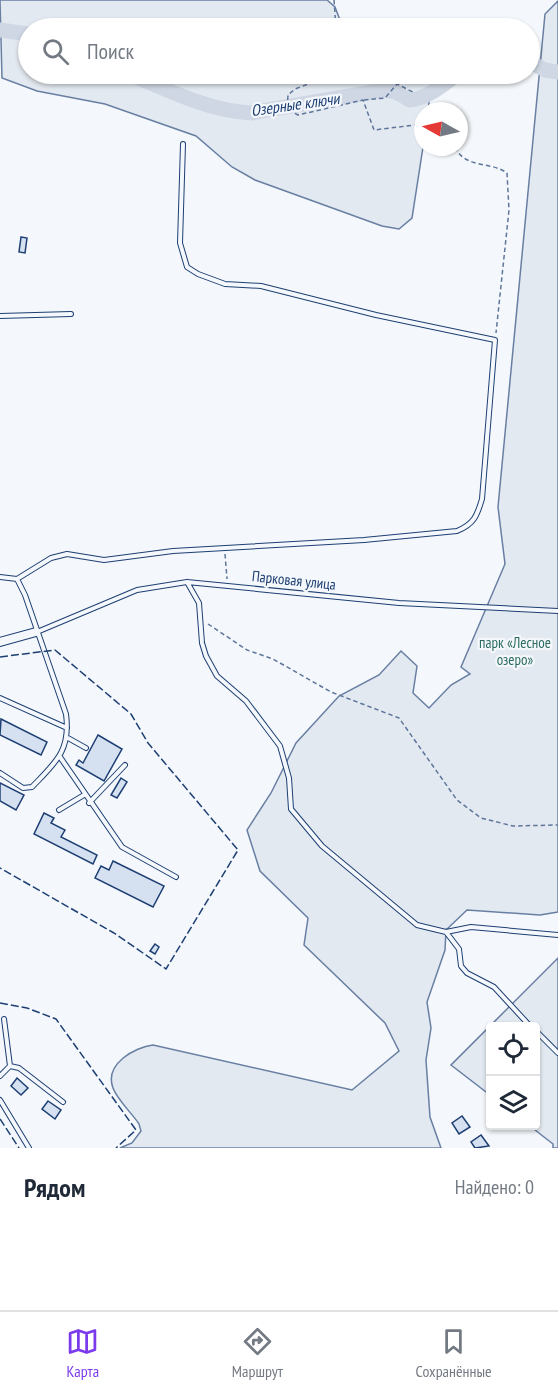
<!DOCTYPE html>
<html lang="ru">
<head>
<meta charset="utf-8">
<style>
  :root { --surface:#fff; --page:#f2f2f3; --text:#1f2937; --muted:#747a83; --line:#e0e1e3; --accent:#7c3aed }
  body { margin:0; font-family:"PT Sans Narrow",sans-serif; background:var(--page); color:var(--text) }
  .controls { position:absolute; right:18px; bottom:18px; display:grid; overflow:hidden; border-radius:6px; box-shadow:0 2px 4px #0004 }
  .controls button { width:54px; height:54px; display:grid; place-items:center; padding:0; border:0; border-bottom:2px solid var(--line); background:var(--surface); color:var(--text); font:30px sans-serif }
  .compass { position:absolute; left:414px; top:102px; width:54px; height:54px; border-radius:50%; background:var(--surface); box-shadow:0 2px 4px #0004; rotate:278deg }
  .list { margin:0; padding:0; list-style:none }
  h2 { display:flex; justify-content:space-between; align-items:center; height:78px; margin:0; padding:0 24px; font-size:26px }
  h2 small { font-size:20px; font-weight:400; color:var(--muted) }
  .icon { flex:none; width:33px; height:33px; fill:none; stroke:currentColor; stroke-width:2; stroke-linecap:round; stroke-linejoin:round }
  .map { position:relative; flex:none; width:558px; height:1148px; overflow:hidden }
  .search { position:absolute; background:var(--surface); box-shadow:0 2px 4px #0004; left:18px; right:18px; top:18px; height:66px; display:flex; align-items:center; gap:15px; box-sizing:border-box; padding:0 21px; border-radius:33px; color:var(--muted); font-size:22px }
  .sheet { height:162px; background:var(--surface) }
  nav { display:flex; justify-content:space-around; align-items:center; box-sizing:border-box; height:84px; border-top:2px solid var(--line); background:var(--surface); font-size:16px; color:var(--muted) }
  nav a { display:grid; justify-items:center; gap:3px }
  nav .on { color:var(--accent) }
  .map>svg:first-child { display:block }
  .green { fill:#e3e9f0; stroke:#687fa3; stroke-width:1.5 }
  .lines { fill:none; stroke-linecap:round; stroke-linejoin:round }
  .river { stroke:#cfd7e4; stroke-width:15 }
  .building { fill:#d5e0f0; stroke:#1d3f73; stroke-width:1.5 }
  .lane-casing { stroke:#1d3f73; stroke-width:6 }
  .street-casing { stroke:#1d3f73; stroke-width:10 }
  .path { stroke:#5e769c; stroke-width:1.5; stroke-dasharray:4.5 3; stroke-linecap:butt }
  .lane { stroke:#f4f7fb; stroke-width:4 }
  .street { stroke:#f4f7fb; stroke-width:8 }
  .fence { stroke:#1d3f73; stroke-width:1.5; stroke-dasharray:8 3; stroke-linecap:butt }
  .labels { text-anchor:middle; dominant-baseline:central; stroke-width:4.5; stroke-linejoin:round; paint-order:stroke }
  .street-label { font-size:15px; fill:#1d3f73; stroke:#f4f7fb }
  .park-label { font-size:15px; fill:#2c6c60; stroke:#f4f7fb }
  .water-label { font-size:16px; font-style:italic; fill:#1d3f73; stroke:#f4f7fb }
</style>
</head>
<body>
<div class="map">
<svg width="558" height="1148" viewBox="0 0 558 1148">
  <rect width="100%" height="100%" fill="#f4f7fb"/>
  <path class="green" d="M0 0H327L335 7 343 28H28V74H371L374 76C394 78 412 73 432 74L428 111H423V147L412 218 399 229 382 226 255 180 232 167 196 136 105 104 37 91 2 78Z
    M558 1V912L540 915 467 910 446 930 445 950 427 1002 431 1028 426 1060 430 1117 441 1148H120L132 1143 141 1131 139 1124C132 1113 118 1101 113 1088 104 1064 135 1047 153 1045L352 1090 399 1051 385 1023 304 945 308 918 260 871 247 830 271 793 296 743 339 696 379 675 401 651 417 666 413 693 429 708 451 685 470 674 461 667 505 564 498 507 545 14Z
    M558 958V1148H553V1144L530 1126H536V1026H490V1095L451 1065Z"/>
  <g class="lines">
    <path class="river" d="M0 30 28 34
      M530 62 545 70 558 72
      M129 74C169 90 208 111 251 113L384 90 396 92 410 100C429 98 443 84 458 74"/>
  </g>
  <path class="building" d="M21 237 27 238 25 253 19 252Z
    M1 719 47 742 41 755 0 735Z
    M98 735 122 749 104 781 76 765 79 760 83 763Z
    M121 778 127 782 117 798 111 795Z
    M0 783 24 795 16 810 0 801Z
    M44 813 54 818 51 823 65 830 61 837 97 855 93 864 34 834Z
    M113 861 164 886 153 907 95 878 101 866 109 870Z
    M155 944 159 947 155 954 150 951Z
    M17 1078 28 1088 21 1095 11 1086Z
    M48 1101 61 1110 55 1119 42 1109Z
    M462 1116 470 1127 459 1134 452 1123Z
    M481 1135 489 1146 475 1148 471 1142Z"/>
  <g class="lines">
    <defs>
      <path id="lane" d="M0 316 71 314
        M0 577 17 579 25 595 66 714C71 751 55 763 32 787L23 788 0 773
        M17 579 51 558 67 554 104 560 173 551 364 540 457 531C474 524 477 516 482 499L495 340 376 315 261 286 225 284 198 274 187 267 180 243 183 144
        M187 582 199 603 202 643 206 656 217 676 246 701 280 746 289 778 291 809 322 846 417 925 446 932 471 927 558 935
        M37 632 137 590 187 582 399 603 558 611
        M0 698 67 728
        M68 738 86 748
        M60 757 122 847 176 877
        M89 803 125 765
        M59 810 84 795
        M446 932 459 949 461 966 467 973 494 987 530 1026
        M4 1019 10 1066
        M536 1031 558 1053
        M0 1076 10 1066 19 1068 63 1102
        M0 1100 29 1148"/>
      <path id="street" d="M0 642 36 632"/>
    </defs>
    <use href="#lane" class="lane-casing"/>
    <use href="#street" class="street-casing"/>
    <path class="path" d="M334 0 336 28
      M335 74 295 89 288 95 287 109 298 115 363 100 374 130 423 124
      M364 100 385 98 397 84 413 92
      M455 147C465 169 491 161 507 173L509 210 496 333
      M225 554 227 579
      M208 624 247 650 273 659 331 692 399 718 457 800 481 818 513 826 558 825"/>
    <use href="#lane" class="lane"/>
    <use href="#street" class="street"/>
    <path class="fence" d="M0 657 55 650 131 714 148 743 238 850 166 969 114 933 0 868
      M0 1003 27 1008 56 1019 136 1130 116 1148
      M0 1119 19 1148"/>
  </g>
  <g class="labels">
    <g class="street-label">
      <text transform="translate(294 580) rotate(6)">Парковая улица</text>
    </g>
    <g class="park-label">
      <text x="515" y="642">парк «Лесное<tspan x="515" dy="17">озеро»</tspan></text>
    </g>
    <g class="water-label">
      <text transform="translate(295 104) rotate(-8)">Озерные ключи</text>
    </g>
  </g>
</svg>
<div class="controls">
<button><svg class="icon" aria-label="locate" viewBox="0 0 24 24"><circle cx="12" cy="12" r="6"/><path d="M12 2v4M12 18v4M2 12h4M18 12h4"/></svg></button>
<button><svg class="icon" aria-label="layers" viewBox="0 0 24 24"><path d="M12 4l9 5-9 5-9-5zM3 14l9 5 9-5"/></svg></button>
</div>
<svg class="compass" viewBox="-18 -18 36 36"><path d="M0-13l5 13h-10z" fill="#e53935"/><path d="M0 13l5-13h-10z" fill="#747a83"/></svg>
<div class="search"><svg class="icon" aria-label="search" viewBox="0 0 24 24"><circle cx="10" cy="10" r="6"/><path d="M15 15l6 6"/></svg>Поиск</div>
</div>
<section class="sheet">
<h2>Рядом<small>Найдено: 0</small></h2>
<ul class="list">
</ul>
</section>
<nav>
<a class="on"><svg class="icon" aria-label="map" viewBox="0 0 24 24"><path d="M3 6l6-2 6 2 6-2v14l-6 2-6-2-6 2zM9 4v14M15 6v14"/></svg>Карта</a>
<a><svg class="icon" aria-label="directions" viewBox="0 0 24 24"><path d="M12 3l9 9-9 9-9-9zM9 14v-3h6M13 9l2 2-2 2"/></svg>Маршрут</a>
<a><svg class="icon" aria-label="saved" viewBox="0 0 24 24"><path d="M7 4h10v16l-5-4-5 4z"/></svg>Сохранённые</a>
</nav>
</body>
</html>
